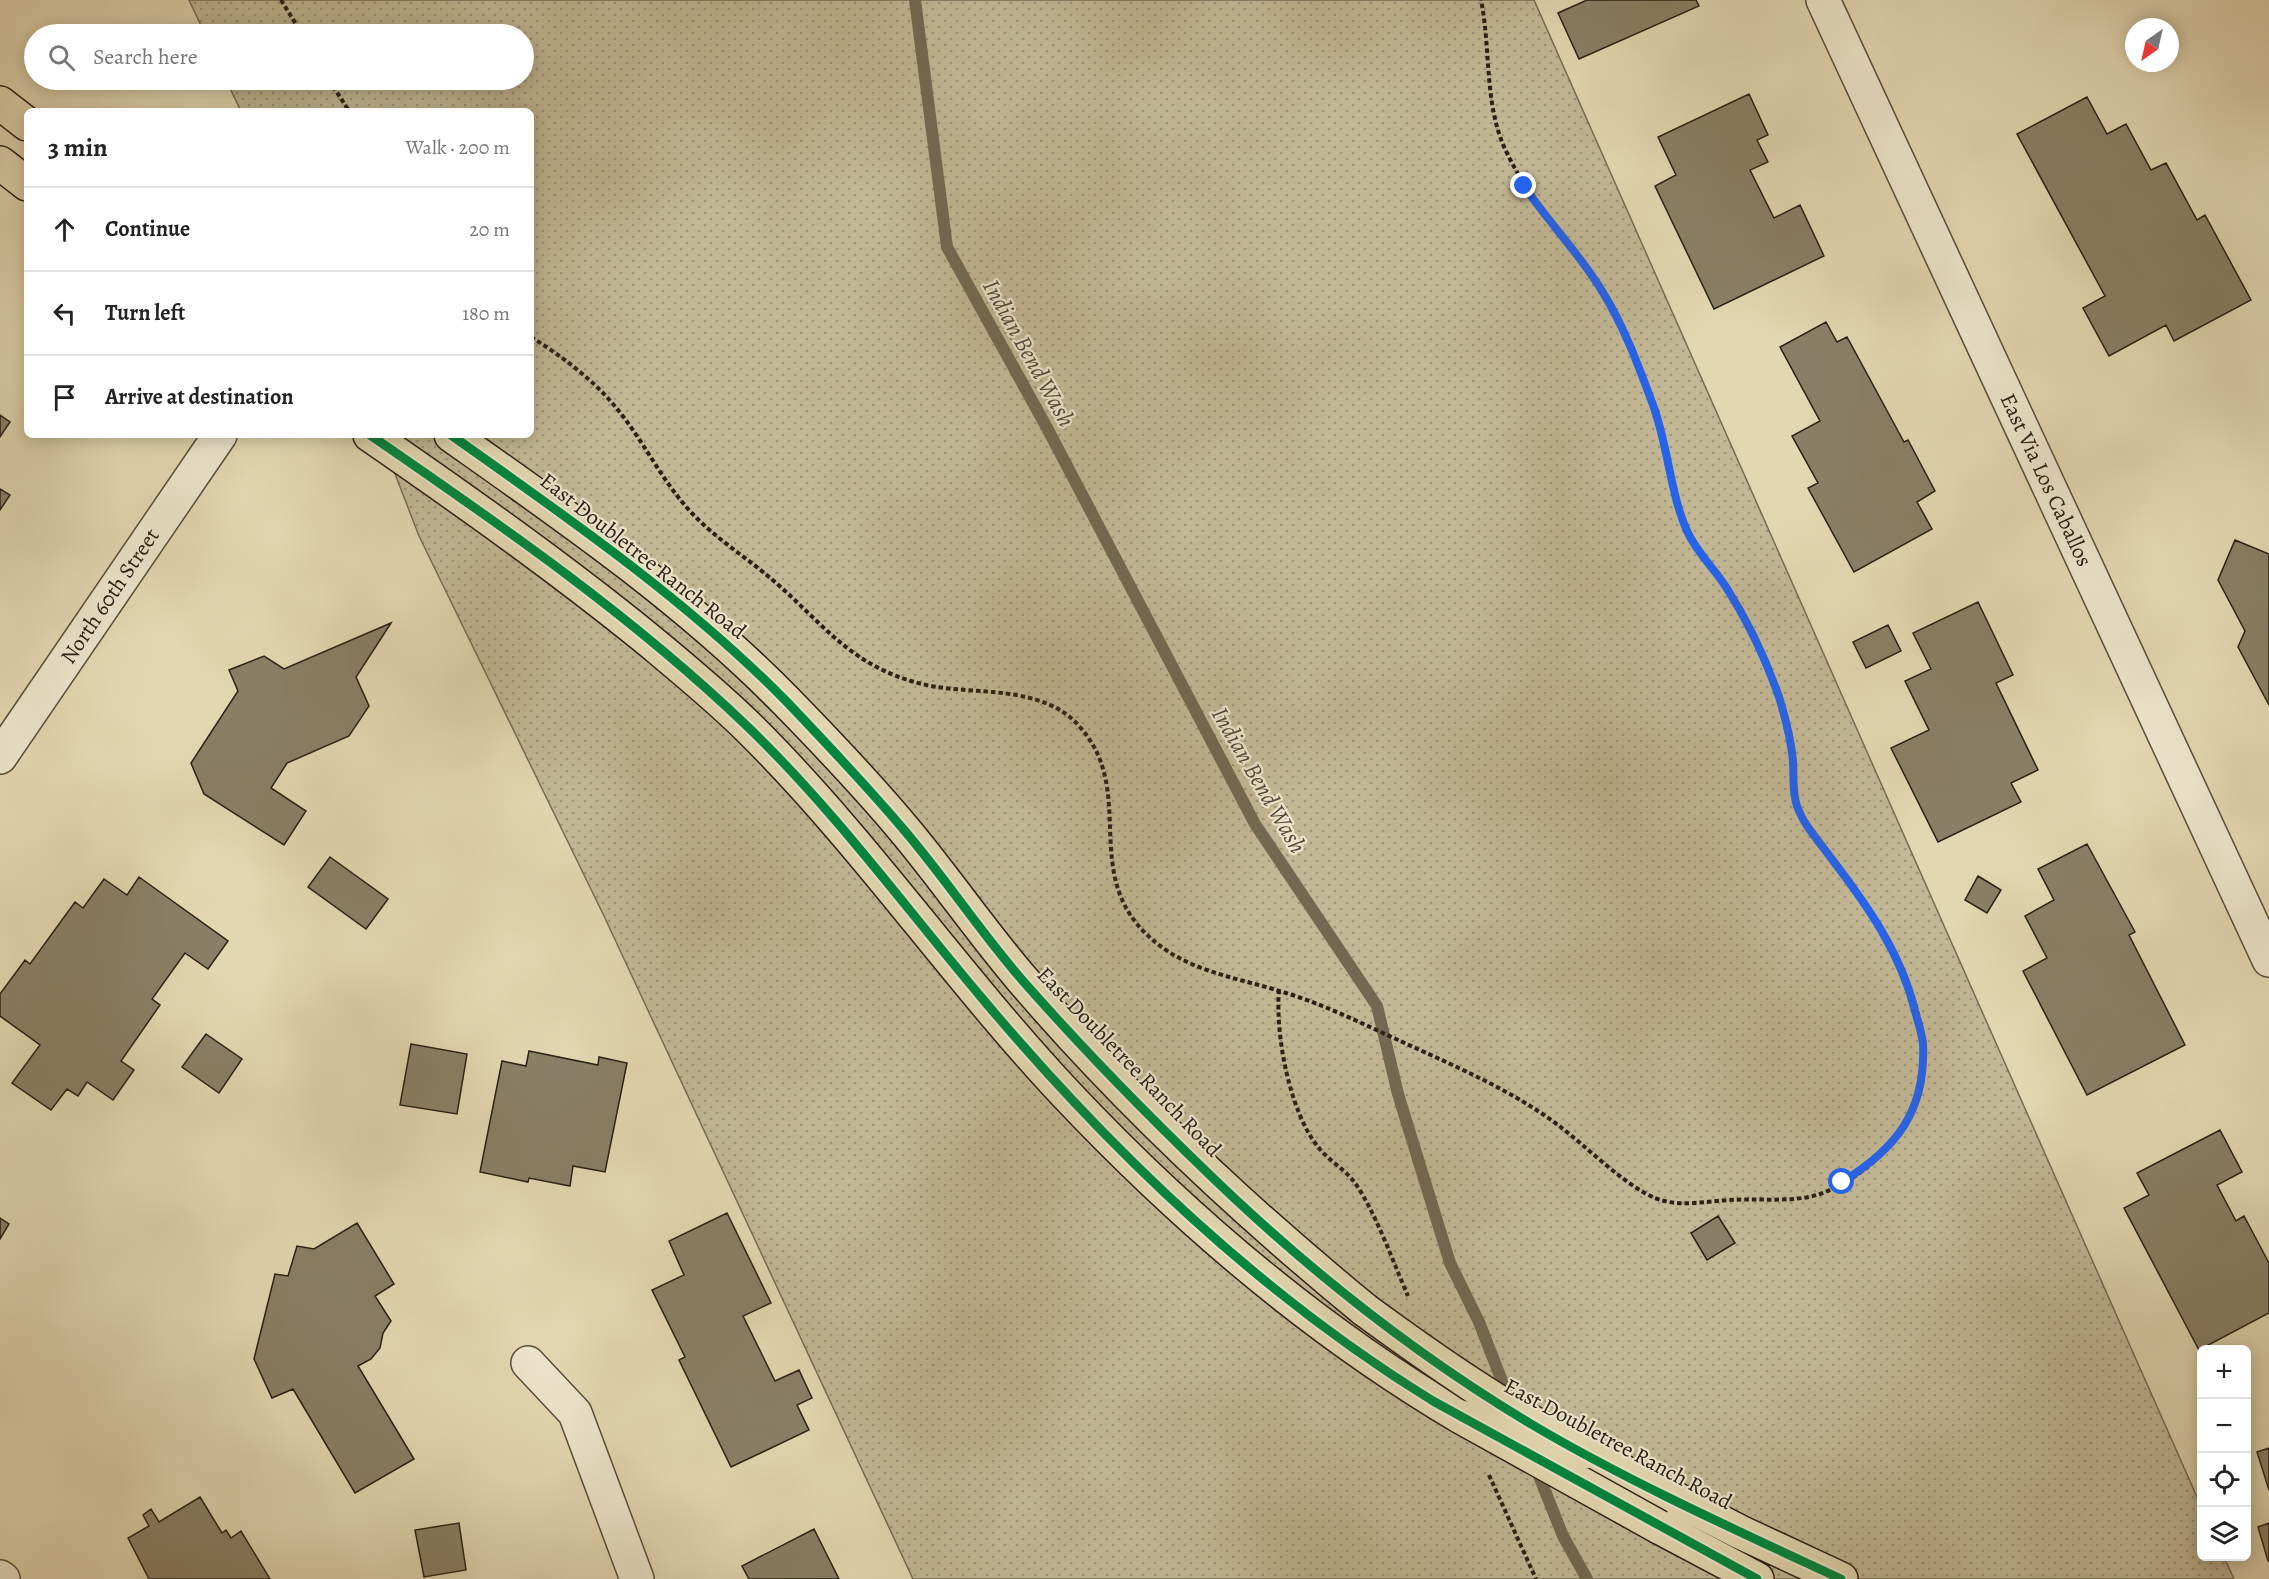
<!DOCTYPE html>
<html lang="en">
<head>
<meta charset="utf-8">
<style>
  :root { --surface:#fff; --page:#f2f2f2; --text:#222; --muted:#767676; --line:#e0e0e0 }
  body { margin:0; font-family:Alegreya,serif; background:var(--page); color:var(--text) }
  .controls { position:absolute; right:18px; bottom:18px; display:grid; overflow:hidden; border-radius:9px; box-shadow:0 3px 15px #0003 }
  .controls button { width:54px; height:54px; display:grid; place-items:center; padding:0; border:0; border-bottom:2px solid var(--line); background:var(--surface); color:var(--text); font:30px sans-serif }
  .compass { position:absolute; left:2125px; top:18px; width:54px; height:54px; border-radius:50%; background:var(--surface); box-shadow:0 3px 15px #0003; rotate:214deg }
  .stop { position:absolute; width:18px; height:18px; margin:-14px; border:4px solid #2563eb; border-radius:50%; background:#fff }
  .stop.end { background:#2563eb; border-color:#fff; box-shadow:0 2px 6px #0008 }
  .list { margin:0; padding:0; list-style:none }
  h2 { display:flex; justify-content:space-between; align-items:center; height:78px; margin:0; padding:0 24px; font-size:26px }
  h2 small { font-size:20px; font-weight:400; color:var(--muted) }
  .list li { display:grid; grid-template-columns:39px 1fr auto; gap:18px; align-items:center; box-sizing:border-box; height:84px; padding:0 24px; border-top:2px solid var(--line) }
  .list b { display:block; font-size:22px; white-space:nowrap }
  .list em { font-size:20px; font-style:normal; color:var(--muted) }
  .icon { flex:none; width:33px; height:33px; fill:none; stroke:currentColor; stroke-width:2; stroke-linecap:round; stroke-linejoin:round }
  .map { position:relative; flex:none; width:2269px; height:1579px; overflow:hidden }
  .search { position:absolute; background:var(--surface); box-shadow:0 3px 15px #0003; left:24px; top:24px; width:510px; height:66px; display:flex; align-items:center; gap:15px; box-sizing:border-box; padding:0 21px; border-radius:33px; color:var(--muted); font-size:22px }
  .panel { position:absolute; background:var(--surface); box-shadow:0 3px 15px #0003; left:24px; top:108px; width:510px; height:330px; border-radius:9px }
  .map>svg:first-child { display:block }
  .grass { fill:url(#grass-dots); stroke:#766c55; stroke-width:1.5 }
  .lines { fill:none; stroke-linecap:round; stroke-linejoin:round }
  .stream { stroke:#736952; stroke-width:12 }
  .building { fill:#8a7f66; stroke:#292014; stroke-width:1.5 }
  .minor-casing { stroke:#584e3b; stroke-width:36 }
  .major-casing { stroke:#292014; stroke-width:36 }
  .path { stroke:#292014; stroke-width:4; stroke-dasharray:4.5 3; stroke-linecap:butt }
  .minor { stroke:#ede5cc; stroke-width:33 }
  .major { stroke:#e3d7b1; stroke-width:33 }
  .major-bridge-casing { stroke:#292014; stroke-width:36; stroke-linecap:butt }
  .major-bridge { stroke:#e3d7b1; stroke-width:33 }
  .cycleway-casing { stroke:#ede5cc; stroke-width:13 }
  .cycleway { stroke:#00873e; stroke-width:9 }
  .route { stroke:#2563eb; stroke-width:8 }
  .labels { text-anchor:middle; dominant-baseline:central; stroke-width:4.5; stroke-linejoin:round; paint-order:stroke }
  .street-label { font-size:22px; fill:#292014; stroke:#ede5cc }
  .water-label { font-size:24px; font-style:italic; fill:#544a38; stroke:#ede5cc }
</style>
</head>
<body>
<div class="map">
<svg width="2269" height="1579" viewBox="0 0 2269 1579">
  <defs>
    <pattern id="grass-dots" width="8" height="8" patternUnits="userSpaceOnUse" patternTransform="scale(1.5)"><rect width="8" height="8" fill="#c3b896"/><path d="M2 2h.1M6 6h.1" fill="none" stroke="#9e9579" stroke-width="1.8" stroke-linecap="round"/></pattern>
  </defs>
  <rect width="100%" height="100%" fill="#e3d7b1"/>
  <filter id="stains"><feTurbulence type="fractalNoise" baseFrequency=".00333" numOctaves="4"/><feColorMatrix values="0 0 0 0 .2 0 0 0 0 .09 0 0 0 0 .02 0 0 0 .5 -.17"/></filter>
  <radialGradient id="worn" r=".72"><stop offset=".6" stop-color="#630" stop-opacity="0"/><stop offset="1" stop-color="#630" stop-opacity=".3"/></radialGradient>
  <path class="grass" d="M189 0H1534L2201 1506 2202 1556 2224 1557 2234 1579H913L604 916 419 536 380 435H531V111H241L226 80H524V34H205Z"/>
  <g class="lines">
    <path class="stream" d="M915 0 947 247 1046 426 1255 824 1377 1006 1398 1094 1450 1263 1479 1322 1509 1399
      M1535 1466 1563 1536 1587 1579"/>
  </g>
  <path class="building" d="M1587 0H1696L1699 6 1579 59 1558 13Z
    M1749 94 1768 135 1757 140 1768 162 1750 170 1774 218 1800 205 1824 256 1714 309 1655 186 1676 175 1658 137Z
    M2087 97 2107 134 2126 124 2151 170 2166 163 2197 220 2205 215 2251 300 2174 341 2166 325 2109 356 2083 308 2105 296 2017 134Z
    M1826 322 1837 342 1847 337 1904 442 1908 440 1935 491 1917 502 1932 529 1854 572 1808 488 1818 483 1792 436 1820 421 1780 347Z
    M0 415 10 422 0 437Z
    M0 489 10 495 0 510Z
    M2235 540 2269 554V705L2238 647 2245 631 2218 580Z
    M1978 602 2013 675 1996 683 2038 770 2011 783 2021 802 1938 842 1891 748 1929 730 1905 681 1931 669 1913 633Z
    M391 623 356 677 369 706 349 736 287 763 271 788 306 811 284 845 204 794 191 763 238 691 229 670 264 656 284 669Z
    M1888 625 1901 651 1866 668 1853 642Z
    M2087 844 2135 932 2129 935 2185 1045 2087 1095 2023 971 2047 958 2025 916 2054 900 2038 869Z
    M330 857 388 899 366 929 308 887Z
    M1978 876 2001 890 1987 913 1965 900Z
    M139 877 228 941 208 969 185 953 152 999 160 1005 121 1061 134 1070 113 1100 87 1082 78 1096 67 1089 51 1110 12 1083 40 1045 0 1016V994L25 960 30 964 75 902 83 908 104 879 127 895Z
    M206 1034 242 1059 219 1093 182 1067Z
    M411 1044 467 1054 457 1114 400 1105Z
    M529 1051 598 1065 599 1057 627 1063 605 1172 573 1166 570 1186 529 1178 528 1182 480 1172 502 1061 526 1066Z
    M2220 1130 2242 1172 2217 1185 2236 1221 2244 1216 2269 1263V1313L2199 1350 2124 1208 2149 1195 2137 1173Z
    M727 1213 771 1303 743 1316 775 1381 799 1370 812 1398 797 1405 809 1430 731 1467 679 1360 685 1357 652 1290 684 1275 669 1241Z
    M1718 1216 1735 1243 1707 1260 1691 1233Z
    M0 1218 9 1224 0 1239Z
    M357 1223 394 1284 375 1296 391 1321 383 1333 380 1348 371 1359 358 1366 414 1459 355 1493 293 1389 272 1398 254 1359 275 1274 288 1276 297 1246 314 1249Z
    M2269 1448V1490L2257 1452Z
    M200 1497 222 1533 226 1530 231 1538 241 1531 270 1579H149L128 1538 149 1526 143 1515 151 1509 159 1522Z
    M459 1523 466 1570 424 1577 415 1530Z
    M2269 1523V1561H2268L2258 1527Z
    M814 1529 839 1579H749L742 1566Z"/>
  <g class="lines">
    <defs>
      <path id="minor" d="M1823 0 2269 960
        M0 757 220 435
        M528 1363 575 1413 637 1579
        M0 1577 3 1579"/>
      <path id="major" d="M0 103 27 124
        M0 163 27 184
        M370 435C464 500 556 565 645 637 681 667 718 697 751 730 865 843 956 977 1066 1094 1183 1218 1314 1330 1461 1417
        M451 435C567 517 686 599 786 701 827 743 869 787 907 833 946 880 981 931 1021 978 1124 1099 1243 1210 1365 1310
        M1585 1452 1740 1532 1841 1579
        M1659 1527 1757 1579"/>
    </defs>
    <use href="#minor" class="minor-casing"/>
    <use href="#major" class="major-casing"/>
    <path class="path" d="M281 0 302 34
      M329 80 349 111
      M531 337C560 355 591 378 613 404 640 435 657 472 683 503 709 535 744 555 775 582 802 605 825 632 854 653 879 671 907 682 937 687 984 694 1045 687 1079 726 1141 794 1074 880 1159 945 1195 973 1243 979 1286 993 1325 1005 1361 1023 1398 1040 1452 1065 1510 1089 1558 1125 1586 1146 1624 1185 1655 1198 1680 1208 1704 1201 1730 1200 1759 1198 1793 1203 1820 1194 1883 1171 1931 1109 1923 1042 1915 974 1876 921 1838 867 1823 847 1804 828 1796 804 1791 790 1793 773 1792 759 1791 738 1786 719 1779 700 1767 661 1751 624 1728 590 1714 569 1695 552 1686 528 1672 490 1667 449 1655 410 1646 382 1633 353 1621 326 1591 261 1535 214 1505 149 1484 103 1491 49 1481 0
      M1279 990C1275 1035 1290 1114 1319 1148 1329 1161 1345 1169 1355 1183 1376 1213 1393 1262 1408 1296
      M1489 1475 1536 1579"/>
    <use href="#minor" class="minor"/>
    <use href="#major" class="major"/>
    <defs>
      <path id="major-bridge" d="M1365 1310C1436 1362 1507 1411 1585 1452
        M1461 1417 1659 1527"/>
    </defs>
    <use href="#major-bridge" class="major-bridge-casing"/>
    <use href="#major-bridge" class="major-bridge"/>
    <defs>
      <path id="cycleway" d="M370 435C501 525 634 617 749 728 834 810 905 907 981 997 1111 1152 1261 1295 1433 1401L1757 1579
        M451 435C568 518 687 600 787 702 827 744 867 786 904 830 946 879 981 933 1023 981 1089 1056 1160 1128 1233 1197 1324 1282 1424 1360 1531 1424 1629 1482 1738 1531 1841 1579"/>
    </defs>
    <use href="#cycleway" class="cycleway-casing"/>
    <use href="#cycleway" class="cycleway"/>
  </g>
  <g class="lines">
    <path class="route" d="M1524 186C1548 222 1580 254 1602 291 1624 326 1639 367 1653 405 1668 445 1670 493 1687 531 1697 553 1714 568 1726 587 1749 623 1766 659 1780 700 1786 720 1791 740 1793 761 1794 776 1792 792 1797 806 1804 826 1819 841 1831 858 1867 905 1901 953 1915 1011 1918 1022 1922 1033 1923 1044 1926 1111 1897 1148 1842 1182"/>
  </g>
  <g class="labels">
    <g class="street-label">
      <text transform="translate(2046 480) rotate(65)">East Via Los Caballos</text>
      <text transform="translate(643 556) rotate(38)">East Doubletree Ranch Road</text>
      <text transform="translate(110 596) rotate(-56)">North 60th Street</text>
      <text transform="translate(1129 1062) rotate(46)">East Doubletree Ranch Road</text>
      <text transform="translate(1618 1444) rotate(28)">East Doubletree Ranch Road</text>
    </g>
    <g class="water-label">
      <text transform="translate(1029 353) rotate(61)">Indian Bend Wash</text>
      <text transform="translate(1259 780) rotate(60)">Indian Bend Wash</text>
    </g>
  </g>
  <rect width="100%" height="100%" filter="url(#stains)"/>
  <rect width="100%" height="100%" fill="url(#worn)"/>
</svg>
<div class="controls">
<button>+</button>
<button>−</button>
<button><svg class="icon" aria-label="locate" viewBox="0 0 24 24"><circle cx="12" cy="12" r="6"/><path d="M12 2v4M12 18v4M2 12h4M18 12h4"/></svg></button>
<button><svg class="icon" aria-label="layers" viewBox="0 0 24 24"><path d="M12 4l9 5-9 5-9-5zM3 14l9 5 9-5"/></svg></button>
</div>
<svg class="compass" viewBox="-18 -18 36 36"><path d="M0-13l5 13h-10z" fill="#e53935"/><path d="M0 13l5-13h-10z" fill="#767676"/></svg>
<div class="stop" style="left:1842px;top:1182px"></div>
<div class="stop end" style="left:1524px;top:186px"></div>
<div class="search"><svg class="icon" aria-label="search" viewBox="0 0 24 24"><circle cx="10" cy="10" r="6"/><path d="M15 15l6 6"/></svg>Search here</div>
<section class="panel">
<h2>3 min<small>Walk · 200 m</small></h2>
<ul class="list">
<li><svg class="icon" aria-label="ahead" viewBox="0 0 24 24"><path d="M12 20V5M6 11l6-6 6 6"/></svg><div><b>Continue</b></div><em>20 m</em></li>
<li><svg class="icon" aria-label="left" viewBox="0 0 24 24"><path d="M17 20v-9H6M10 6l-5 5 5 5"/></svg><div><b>Turn left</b></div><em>180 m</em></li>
<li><svg class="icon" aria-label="arrive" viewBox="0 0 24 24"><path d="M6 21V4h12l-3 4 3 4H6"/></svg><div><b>Arrive at destination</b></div></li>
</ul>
</section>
</div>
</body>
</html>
